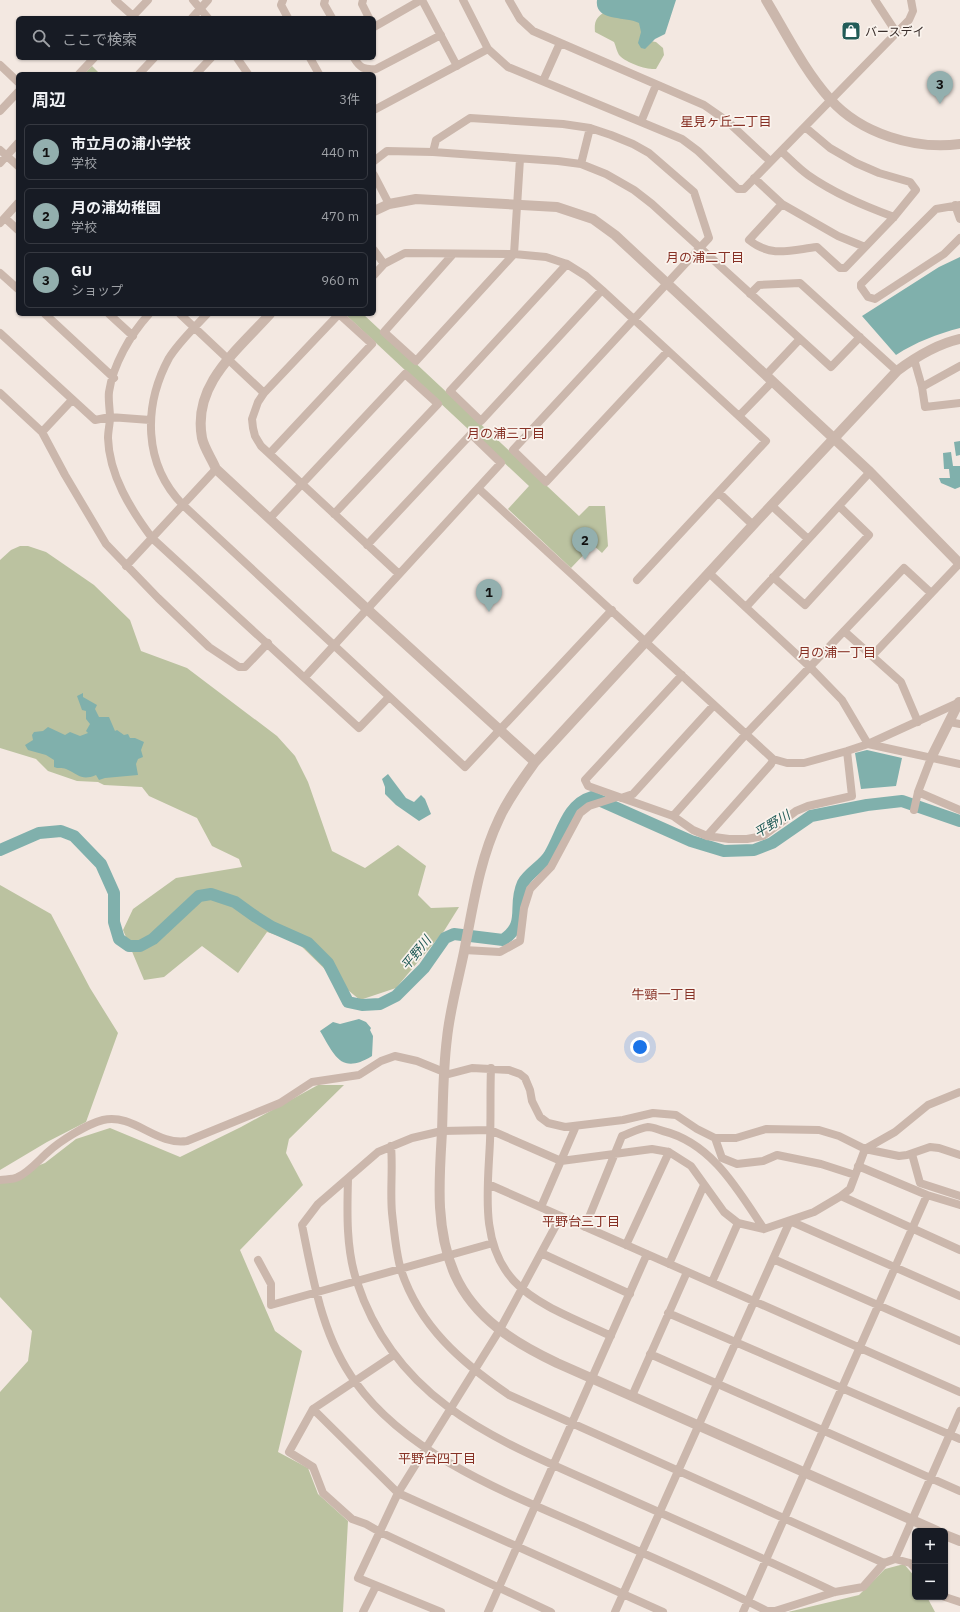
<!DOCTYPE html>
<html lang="ja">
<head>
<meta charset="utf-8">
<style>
  :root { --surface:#171b24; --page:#20242c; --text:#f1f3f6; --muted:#9ea1a6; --line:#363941; --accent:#93afae }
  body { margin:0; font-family:"IBM Plex Sans","Noto Sans JP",sans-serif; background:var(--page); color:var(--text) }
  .controls { position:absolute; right:12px; bottom:12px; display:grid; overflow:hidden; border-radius:6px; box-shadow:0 1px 3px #0004 }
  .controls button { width:36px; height:36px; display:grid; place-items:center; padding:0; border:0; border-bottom:1px solid var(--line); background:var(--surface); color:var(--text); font:20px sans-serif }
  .you { position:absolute; left:640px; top:1047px; width:14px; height:14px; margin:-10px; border:3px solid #fff; border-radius:50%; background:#1a73e8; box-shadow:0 0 0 6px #1a73e833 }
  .badge { display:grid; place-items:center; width:26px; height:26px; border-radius:50%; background:var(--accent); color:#111; font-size:13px; font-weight:700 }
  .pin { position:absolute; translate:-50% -33px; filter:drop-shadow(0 1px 2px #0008) }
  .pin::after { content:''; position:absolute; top:21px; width:14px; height:12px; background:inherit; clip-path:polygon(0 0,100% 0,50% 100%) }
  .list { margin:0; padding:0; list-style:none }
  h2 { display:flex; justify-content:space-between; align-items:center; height:52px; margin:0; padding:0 16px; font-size:17px }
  h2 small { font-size:13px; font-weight:400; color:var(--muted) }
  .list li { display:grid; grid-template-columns:26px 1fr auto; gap:12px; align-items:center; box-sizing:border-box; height:56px; margin:0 8px 8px; padding:0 8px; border:1px solid var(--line); border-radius:6px }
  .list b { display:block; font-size:15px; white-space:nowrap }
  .list p { margin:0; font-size:13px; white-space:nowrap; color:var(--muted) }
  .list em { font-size:13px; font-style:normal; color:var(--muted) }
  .icon { flex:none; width:22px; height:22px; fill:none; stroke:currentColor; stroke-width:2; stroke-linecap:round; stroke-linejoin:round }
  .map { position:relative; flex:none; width:960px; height:1612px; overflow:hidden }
  .search { position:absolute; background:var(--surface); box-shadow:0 1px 3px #0004; left:16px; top:16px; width:360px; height:44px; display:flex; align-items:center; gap:10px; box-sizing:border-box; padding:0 14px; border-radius:6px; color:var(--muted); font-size:15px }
  .panel { position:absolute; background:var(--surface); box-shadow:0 1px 3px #0004; left:16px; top:72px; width:360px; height:244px; border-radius:6px }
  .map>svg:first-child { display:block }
  .green { fill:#bbc2a0 }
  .water { fill:#80b0ac }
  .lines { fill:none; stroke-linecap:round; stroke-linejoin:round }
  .river { stroke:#80b0ac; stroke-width:12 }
  .minor { stroke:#cbb7ac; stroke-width:8 }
  .tertiary { stroke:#cbb7ac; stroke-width:10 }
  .labels { text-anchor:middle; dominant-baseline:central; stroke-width:3.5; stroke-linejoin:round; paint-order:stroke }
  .poi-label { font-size:12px; fill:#3a2e2b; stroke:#faf3ed; text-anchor:start }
  .neighbourhood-label { font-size:13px; fill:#873125; stroke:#faf3ed }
  .water-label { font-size:13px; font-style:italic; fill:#215b57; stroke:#faf3ed }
</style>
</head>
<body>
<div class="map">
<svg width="960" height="1612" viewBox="0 0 960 1612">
  <rect width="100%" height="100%" fill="#f3e8e1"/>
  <path class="green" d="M605 12 631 17 642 24 644 40 656 42 663 48 664 55 656 69C647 70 627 63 620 56 617 53 616 46 614 42L595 32C594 22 596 17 605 12Z
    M92 66 100 74 85 73Z
    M345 314H363L579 516 589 506H605L608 546 602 553 593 545 571 568 508 509 529 486Z
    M20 546H28L46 552 94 585 130 620 141 651 187 668 277 736 295 756 308 782 332 851 365 868 398 845 426 866 418 895 431 908 459 907 444 931 396 988 360 1000 337 981 297 942 267 932 238 973 202 946 164 977 144 980 123 930 133 909 176 878 242 867 239 859 212 846 197 818 149 796 142 787 104 785 98 782 77 781 48 771 36 759 0 748V560L11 550Z
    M0 885 51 914 90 988 118 1033 86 1122 47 1142 0 1170Z
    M318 1085H344L289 1139 286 1153 303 1185 240 1250 275 1331 302 1351 278 1452 308 1468 318 1494 348 1521 343 1612H0V1392L28 1361 32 1331 0 1297V1180L45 1163 76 1139 110 1128 180 1157 241 1127Z
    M904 1564 915 1577V1597H927L935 1612H788L859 1595 885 1569Z"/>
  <path class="water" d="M597 0H676L665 34 655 39 645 49 641 48 638 43 641 32 639 23C627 16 594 22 597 0Z
    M960 257V328C937 334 916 342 896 355L862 316 939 267Z
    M960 441V455L956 456 954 442Z
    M951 452 953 466H960V487L955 489 941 483 939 478H950L949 469H944L943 453Z
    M83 693V697L97 705 95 709 99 717H109L115 731 117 730 124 735 128 734 130 738H135L144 742 141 750 143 757 138 759 136 764 138 775 105 778 99 780 96 775C82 781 79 775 66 769 62 767 58 769 54 767V760L46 755 28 750 25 745 33 740 32 735 34 732 43 731 48 727 65 735 70 732 80 736 88 733 86 731 90 724 86 719V711L82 710 77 696Z
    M867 750 902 758 896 786 861 789 855 753Z
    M388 774 406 798 414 802 421 795 425 799 431 814 419 821 396 805 385 794V787L382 779Z
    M359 1019 366 1022 371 1028 370 1030 373 1036 372 1056C341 1075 335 1056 320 1031L333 1022 340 1024Z"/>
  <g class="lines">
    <path class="river" d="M0 850 39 833 61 831 74 836 101 864 114 893V922L119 939 129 946H140L153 939 199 896 211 894 235 902 256 917 272 927 308 943 328 963 348 1002 362 1005 380 1004 396 996 424 968 445 938 454 934 503 940C528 923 512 907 523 883 529 872 544 865 550 854 562 834 567 804 592 797L691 841 724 851 754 850 772 843 811 816 867 805 902 801 960 821"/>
    <path class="minor" d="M115 0 133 16
      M193 0 208 18
      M283 0 281 5 288 18
      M325 0 324 4 332 18
      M363 0 362 4 369 18
      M422 0 457 66
      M463 0 488 49 508 67 682 139 698 151 738 189H744L909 20 913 11 911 0
      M509 0 520 19 533 31 704 105 727 121 770 161
      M875 0 896 32
      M131 18 148 0
      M192 18 208 0
      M374 27 421 0
      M237 58 248 74
      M310 58 319 74
      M354 58C360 68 364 70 376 69L441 35
      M0 65 18 82
      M79 74 94 58
      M139 74 154 58
      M196 74 211 58
      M543 81 560 43
      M374 110 488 49
      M0 111 18 92
      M641 122 656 85
      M0 150 18 166
      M781 151C790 159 798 168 808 175 835 194 864 206 894 217
      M433 152 436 140 470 118 563 124 590 128 611 135 633 144 649 153 694 192 709 238 513 450 546 482 668 351
      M374 161 387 151 433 152 558 161 581 164 606 174 634 190 652 204 831 367 860 337
      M0 163 18 143
      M581 164 590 128
      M374 175 389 204
      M754 178 782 204 838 236 865 247
      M782 204 749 240C771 258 791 250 817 247L840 268H845L894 217 916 190 910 182 879 173 856 163 830 148 805 127
      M955 205 960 219
      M960 205 936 209 861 284V287L868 297 875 299 944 254 960 238
      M5 218 18 230
      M0 223 18 203
      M374 250 384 264
      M453 254 384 332 416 361 514 254 520 159
      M567 264 450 391 481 421 602 290
      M0 273 18 289
      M374 275 384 264 405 253 514 254 546 257 567 264 586 276 602 290 766 441 637 580
      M750 294 759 285 800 283 897 371
      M45 314 114 378
      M109 314 133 336
      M149 314C130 335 113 365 109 392 108 401 110 409 110 417 110 424 108 431 108 438 109 475 131 510 152 538L359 728 389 697
      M180 314 264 393
      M207 314C194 328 179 342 169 358 143 406 143 464 183 505L465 767 612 610
      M0 333 95 420 110 417 150 420
      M914 359 922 387 960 366
      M766 375 799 340
      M922 387 925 407 960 403
      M0 393 42 432 65 475 106 544 158 598 209 647 239 667H245L268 643
      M739 416 773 381
      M42 432 72 400
      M270 453 372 344 339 314 264 393 258 402 252 419 253 428 255 436 261 446 399 574
      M479 489 773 759 787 763H804L847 751 868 744 960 702
      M719 493 753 525
      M771 505 808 539
      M270 518 405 374 438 404 334 514
      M126 566 216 469
      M709 573 810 667 842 700 868 744 960 764
      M773 577 805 605 869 535 839 506
      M746 607 870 472
      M844 631 901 682 918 722
      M872 656 960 563
      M682 675 585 780 588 786 673 816 693 830 707 836 729 839H747L763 836 796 811 808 806 852 796 847 751
      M305 677 501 463 471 434 367 545
      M950 722 960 724
      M918 792 960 810
      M621 798 633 794 714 705
      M914 810 918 792 931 758
      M673 816 746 734 904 568 931 593
      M707 836 771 764 773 759
      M464 950 500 952 520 941 524 908 530 889 551 867 580 813 589 806 617 797
      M491 1068C490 1092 491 1117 490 1141 488 1188 479 1243 514 1281 537 1306 580 1321 611 1336
      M715 1138 722 1158 737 1164 763 1161 777 1155 821 1164 855 1175
      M391 1146C393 1168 390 1191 392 1213 394 1230 396 1254 401 1270 420 1327 461 1362 509 1395L884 1563
      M912 1154 920 1183 960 1196
      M858 1166 927 1195 960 1205
      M348 1179C347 1212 346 1250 357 1282 397 1404 500 1441 607 1489 683 1523 759 1556 835 1592
      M0 1180C5 1179 13 1180 18 1177 29 1172 39 1160 48 1152 60 1141 87 1124 103 1120 134 1113 156 1146 187 1141L280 1103 312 1082 359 1075 381 1061 395 1056 417 1061 449 1074 472 1068 509 1070 520 1074 525 1078 530 1090 532 1101 540 1117 548 1123 565 1127 623 1120 653 1113 676 1115 697 1129 715 1138H736L766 1129 819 1130 839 1136 865 1149 899 1156 907 1155 930 1147 939 1148 960 1155
      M488 1184 960 1392
      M841 1196 960 1250
      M541 1207 576 1126
      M585 1227 622 1136C630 1133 640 1128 648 1127 653 1127 659 1130 663 1131 712 1143 738 1190 764 1229
      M626 1245 669 1152
      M541 1253 630 1294
      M773 1259 960 1341
      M258 1260 271 1284V1305L493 1243
      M669 1264 704 1185
      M712 1282 738 1223
      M668 1313 960 1439
      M650 1354 960 1491
      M394 1355 313 1409 289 1452 313 1467 323 1493 352 1519 366 1524 380 1532 551 1612
      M632 1396 687 1272
      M313 1409 398 1493 663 1612
      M895 1559 960 1411
      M915 1568 910 1563 895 1559 884 1563 863 1587 835 1592 775 1611H767C707 1580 644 1554 582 1526 504 1492 407 1454 356 1383 322 1337 313 1279 302 1225L318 1204 378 1152 412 1138 442 1131 490 1130 561 1161 652 1149 669 1152 691 1166 724 1212 738 1223 764 1229 814 1212 841 1196 850 1189 865 1149 895 1132 928 1105 960 1092
      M945 1597 960 1602
      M363 1612 376 1586
      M441 1612 358 1578 398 1493 499 1331 561 1216
      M488 1612 647 1254
      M615 1612 790 1221 960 1296
      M743 1612 927 1195"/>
    <path class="tertiary" d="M766 0C786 33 804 70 830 99 861 134 915 150 960 144
      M374 211 389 204 416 199 557 207 593 219 615 235 870 472 960 564
      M270 314C238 350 192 384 202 438 204 448 212 459 216 469L367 609 535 762
      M931 758 959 702
      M937 1531 557 1363C515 1343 475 1319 455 1275 435 1229 439 1181 442 1132 443 1101 443 1070 447 1038 450 1009 458 981 464 952 473 907 479 861 499 819 508 799 522 780 535 762L753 525 897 371C916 357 937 344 960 339
      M945 1535 960 1541"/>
  </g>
  <defs>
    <symbol id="shop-square" viewBox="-11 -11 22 22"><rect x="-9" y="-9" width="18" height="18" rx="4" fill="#215b57" stroke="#faf3ed"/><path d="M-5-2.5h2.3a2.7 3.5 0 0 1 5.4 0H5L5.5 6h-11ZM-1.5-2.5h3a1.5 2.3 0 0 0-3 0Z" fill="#fff"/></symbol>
  </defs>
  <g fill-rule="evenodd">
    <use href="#shop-square" x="840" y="20" width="22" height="22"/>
  </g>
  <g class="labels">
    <g class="poi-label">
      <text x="865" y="31">バースデイ</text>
    </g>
    <g class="neighbourhood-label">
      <text x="726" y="121">星見ヶ丘二丁目</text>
      <text x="705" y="257">月の浦二丁目</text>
      <text x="506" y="433">月の浦三丁目</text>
      <text x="837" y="652">月の浦一丁目</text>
      <text x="664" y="994">牛頸一丁目</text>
      <text x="581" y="1221">平野台三丁目</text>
      <text x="437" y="1458">平野台四丁目</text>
    </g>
    <g class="water-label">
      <text transform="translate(772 824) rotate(-31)">平野川</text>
      <text transform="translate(416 953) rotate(-51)">平野川</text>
    </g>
  </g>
</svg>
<div class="controls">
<button>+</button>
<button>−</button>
</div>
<div class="you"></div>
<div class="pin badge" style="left:489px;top:612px">1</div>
<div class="pin badge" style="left:585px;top:560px">2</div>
<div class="pin badge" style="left:940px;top:104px">3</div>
<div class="search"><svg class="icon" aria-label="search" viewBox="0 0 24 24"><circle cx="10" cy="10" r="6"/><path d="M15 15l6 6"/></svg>ここで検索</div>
<section class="panel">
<h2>周辺<small>3件</small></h2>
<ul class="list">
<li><span class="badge">1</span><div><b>市立月の浦小学校</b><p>学校</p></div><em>440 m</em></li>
<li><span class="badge">2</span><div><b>月の浦幼稚園</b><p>学校</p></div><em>470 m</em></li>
<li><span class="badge">3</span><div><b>GU</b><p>ショップ</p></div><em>960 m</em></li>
</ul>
</section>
</div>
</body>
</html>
